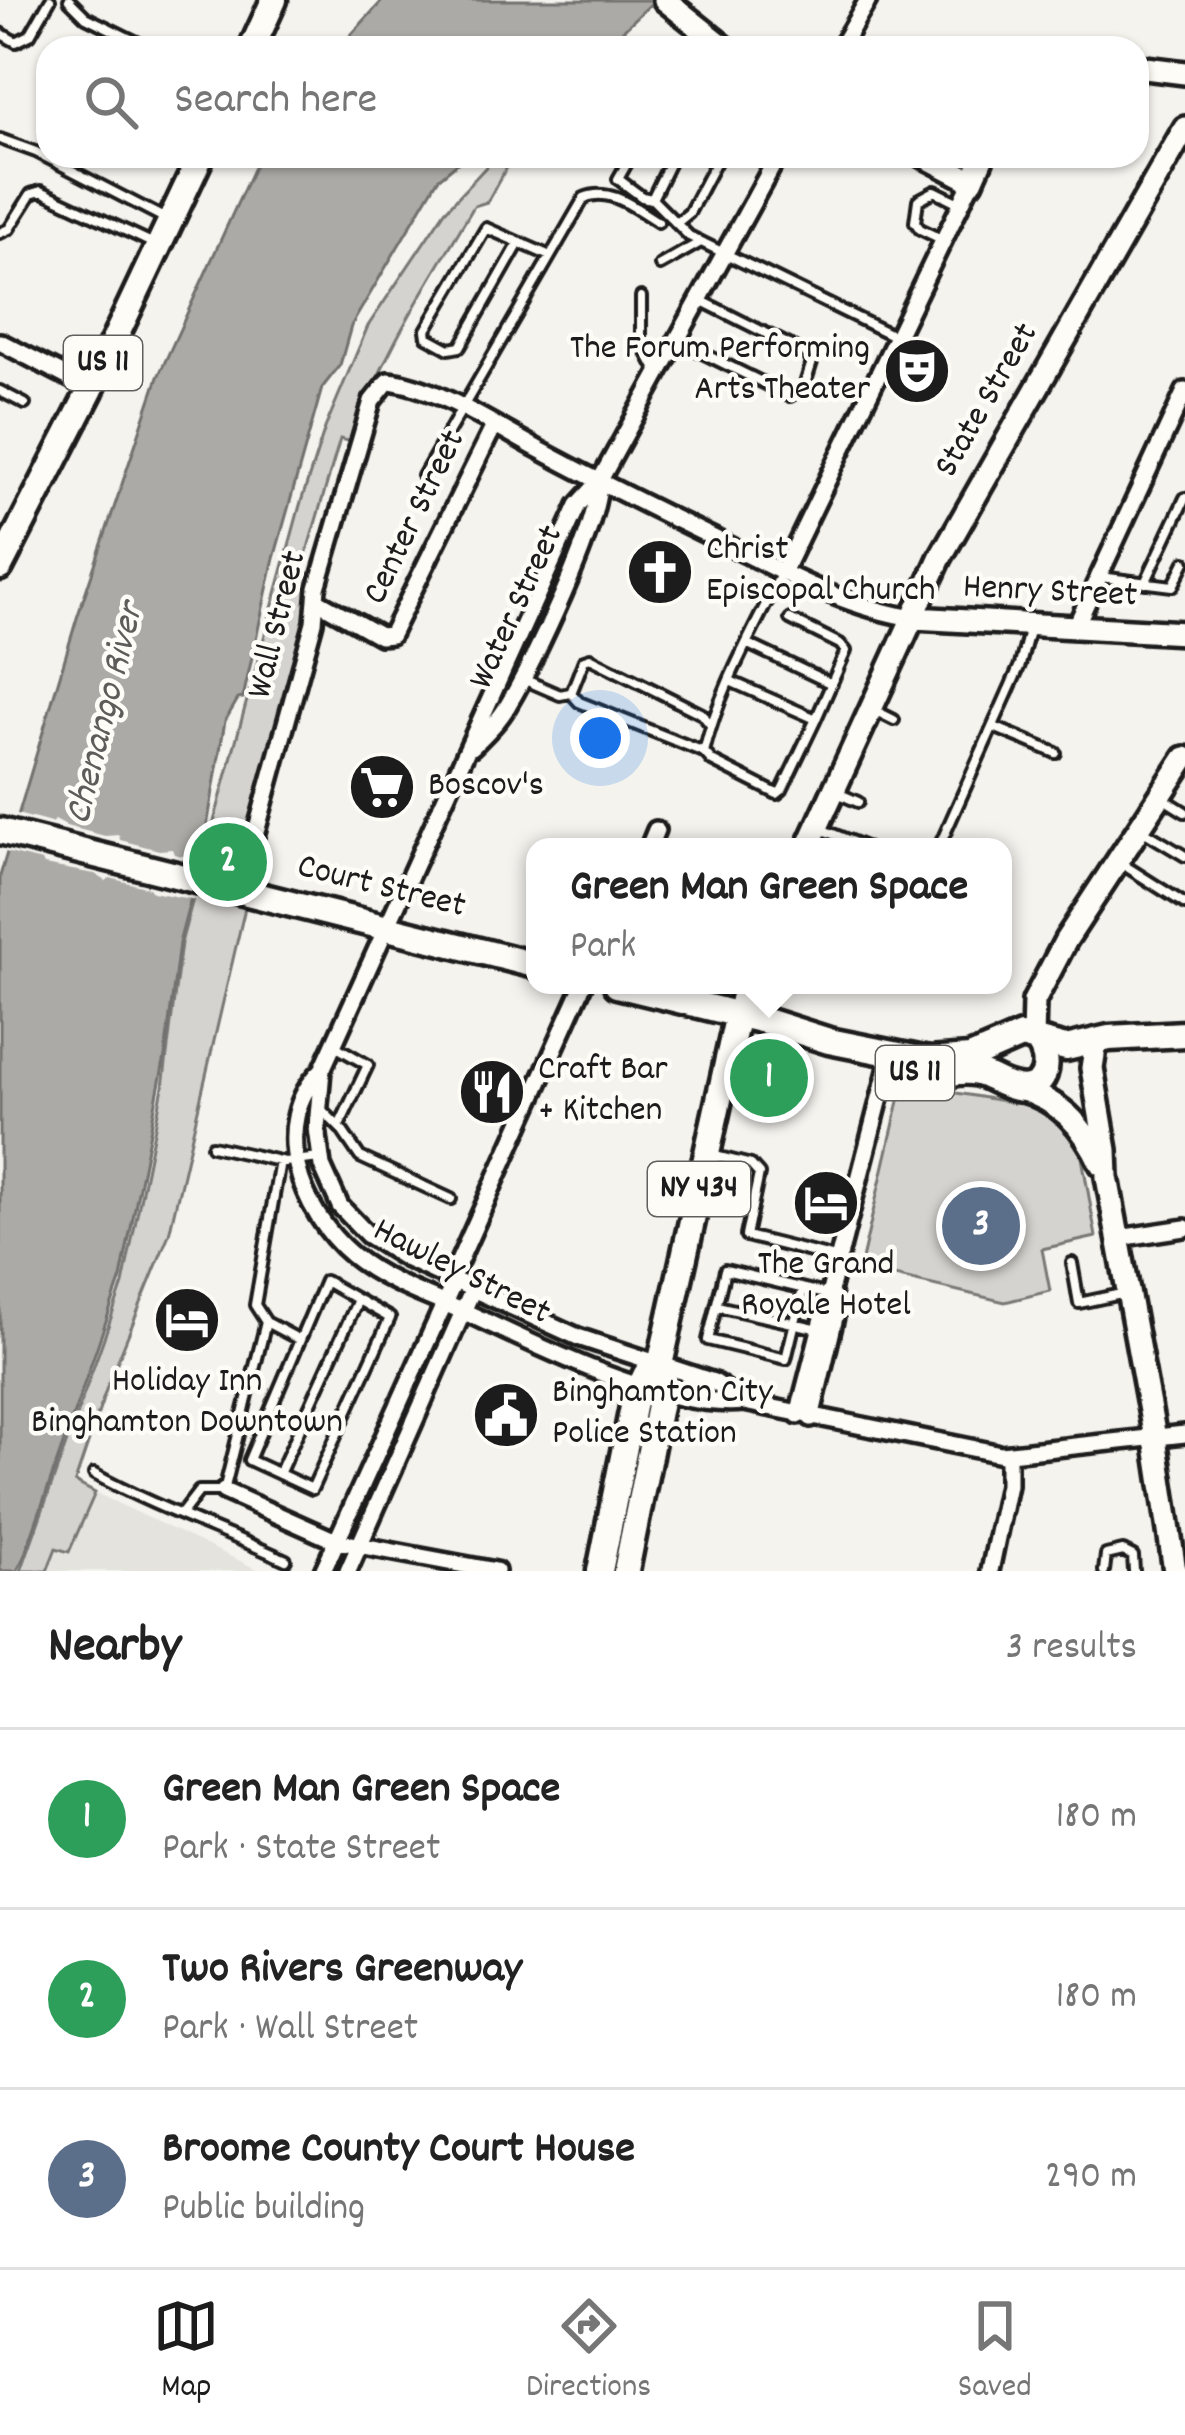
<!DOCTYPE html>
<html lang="en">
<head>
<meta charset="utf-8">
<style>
  :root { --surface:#fff; --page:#f6f6f6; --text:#222; --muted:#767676; --line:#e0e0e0; --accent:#1c1c1c }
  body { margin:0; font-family:Dekko,sans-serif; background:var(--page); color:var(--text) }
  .you { position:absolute; left:600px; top:738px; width:42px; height:42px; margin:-30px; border:9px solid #fff; border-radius:50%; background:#1a73e8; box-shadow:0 0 0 18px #1a73e833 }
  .badge { display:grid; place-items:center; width:78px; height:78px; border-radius:50%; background:var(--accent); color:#fff; font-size:39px; font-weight:700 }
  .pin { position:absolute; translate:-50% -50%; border:6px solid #fff; box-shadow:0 3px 12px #0006 }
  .popup { position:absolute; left:526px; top:838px; width:486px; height:156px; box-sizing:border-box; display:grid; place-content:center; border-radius:24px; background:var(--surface); filter:drop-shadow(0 3px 9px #0005); font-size:39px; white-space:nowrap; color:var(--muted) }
  .popup b { font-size:45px; color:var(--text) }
  .popup::after { content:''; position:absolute; left:50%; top:100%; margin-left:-24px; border:24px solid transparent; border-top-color:var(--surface) }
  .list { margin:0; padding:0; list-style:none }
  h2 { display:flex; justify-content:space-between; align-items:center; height:156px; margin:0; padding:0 48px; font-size:51px }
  h2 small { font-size:39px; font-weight:400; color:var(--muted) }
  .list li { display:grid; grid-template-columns:78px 1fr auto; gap:36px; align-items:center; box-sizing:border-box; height:180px; padding:0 48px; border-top:3px solid var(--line) }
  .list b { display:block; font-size:45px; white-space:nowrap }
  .list p { margin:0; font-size:39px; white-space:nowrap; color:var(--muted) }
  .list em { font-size:39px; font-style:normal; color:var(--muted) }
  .icon { flex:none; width:66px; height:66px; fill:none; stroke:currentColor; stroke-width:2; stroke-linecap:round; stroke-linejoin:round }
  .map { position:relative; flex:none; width:1185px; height:1571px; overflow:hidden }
  .search { position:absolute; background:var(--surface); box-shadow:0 3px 9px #0004; left:36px; right:36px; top:36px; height:132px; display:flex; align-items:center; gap:30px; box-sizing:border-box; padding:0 42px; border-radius:36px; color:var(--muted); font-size:45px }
  .sheet { height:696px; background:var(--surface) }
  nav { display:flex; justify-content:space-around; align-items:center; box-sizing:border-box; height:168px; border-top:3px solid var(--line); background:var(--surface); font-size:33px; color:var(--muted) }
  nav a { display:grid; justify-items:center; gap:6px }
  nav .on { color:var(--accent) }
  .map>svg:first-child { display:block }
  .built { fill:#e4e3de }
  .green { fill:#d4d3cf; stroke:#787876; stroke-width:3 }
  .water { fill:#abaaa6; stroke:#72716f; stroke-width:3 }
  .pier { fill:#f4f3ee }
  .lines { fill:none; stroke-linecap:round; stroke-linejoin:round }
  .lane-casing { stroke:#1c1c1c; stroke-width:16 }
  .street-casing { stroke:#1c1c1c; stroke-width:24 }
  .secondary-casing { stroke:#1c1c1c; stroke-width:30 }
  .primary-casing { stroke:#1c1c1c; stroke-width:33 }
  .lane { stroke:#fdfcf7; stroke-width:8 }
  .street { stroke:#fdfcf7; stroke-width:15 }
  .secondary { stroke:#fdfcf7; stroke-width:21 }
  .primary { stroke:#fdfcf7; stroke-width:24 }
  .labels { text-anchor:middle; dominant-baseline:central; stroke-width:9; stroke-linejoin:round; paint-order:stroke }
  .shield { fill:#fdfcf7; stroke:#605f5e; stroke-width:3 }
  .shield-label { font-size:33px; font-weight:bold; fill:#1c1c1c }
  .poi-label { font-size:36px; fill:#1c1c1c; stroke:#fdfcf7; text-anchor:start }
  .street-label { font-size:36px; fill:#1c1c1c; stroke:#fdfcf7 }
  .water-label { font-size:39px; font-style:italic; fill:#5c5c5a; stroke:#fdfcf7 }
</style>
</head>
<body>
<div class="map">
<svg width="1185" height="1571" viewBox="0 0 1185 1571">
  <rect width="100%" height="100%" fill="#f4f3ee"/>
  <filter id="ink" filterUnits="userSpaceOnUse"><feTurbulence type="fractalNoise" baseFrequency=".00833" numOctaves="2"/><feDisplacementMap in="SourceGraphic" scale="24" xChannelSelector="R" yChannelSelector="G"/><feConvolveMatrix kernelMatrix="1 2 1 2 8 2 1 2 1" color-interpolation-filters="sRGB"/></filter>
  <g filter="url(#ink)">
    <path class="built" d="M68 1480 261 1571H35Z"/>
    <path class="green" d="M496 156H513L487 202 474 206C429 283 379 357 353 442L340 439 298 582 309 589 305 608 323 618 248 875 244 912 169 1234 107 1387 75 1482 95 1493 69 1552 56 1548 47 1571H21L123 1284 163 1087 181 943 300 505 325 428 368 326 445 211Z
      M749 1047 800 1060 790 1107 739 1096Z
      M903 1084 1027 1105 1054 1115 1079 1140 1096 1237 1042 1249 1050 1291 1005 1302 860 1268Z"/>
    <path class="water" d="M383 0H655L604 48H339Z
      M259 156H466L438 179 351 326 340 365 322 388 273 562 243 698 238 699 225 721 202 856 179 943 165 1056 121 1278 24 1557 17 1571H0V876L77 618 158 377Z"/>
    <path class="pier" d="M13 813 51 823 55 820 66 826 105 836 119 835 120 840 159 850 172 849 174 854 206 862 196 900 152 892 149 888 110 878 106 881 95 874 44 865 42 861 1 851Z"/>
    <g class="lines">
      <defs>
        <path id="lane" d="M69 0 86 17 149 48
          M0 33 16 42 30 35 50 0
          M0 139 36 152 164 218
          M631 156 618 179 642 197 652 199
          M673 156 652 199 689 236 896 337
          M678 222 689 213 719 156
          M0 233 9 229 31 194 41 191 152 243
          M943 240 920 229 915 222 918 200 935 191 959 203
          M519 243 460 347 449 349 427 337 426 330 486 228 550 256
          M660 265 699 243
          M641 297V341L656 370
          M676 340 790 396 804 387 812 362 807 354 698 299
          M0 391 25 404
          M423 476 584 198C610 186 636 209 658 222
          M1100 577 1173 586 1185 562
          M1145 583 1185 498
          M790 619 840 644 846 651 816 719
          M748 644 832 684
          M523 679 560 695 570 693
          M730 681 816 719 782 790 777 794 712 761 704 752C719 689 754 630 782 572
          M874 710 894 720
          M994 727 1056 753
          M704 752 579 702 571 693 584 660 590 658 702 714 710 724
          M835 792 858 802
          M1161 797 1185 812
          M818 828 865 847
          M1140 829 1185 856
          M939 847 1020 665 1030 627
          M1119 862 1185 904
          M335 1046 368 1065 339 1126
          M320 1108 341 1129 360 1157 451 1199
          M212 1146 284 1162 320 1158
          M711 1155 751 1165 759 1174 746 1236 839 1259
          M280 1161 255 1305 266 1322 298 1339
          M1072 1263 1079 1303 1126 1293
          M325 1281 390 1318 312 1489 249 1460Z
          M803 1289 786 1359 708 1340 725 1270 830 1295
          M717 1306 819 1329
          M94 1474C156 1508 221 1530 286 1560
          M279 1474 357 1302
          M182 1513 199 1491H224L266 1322
          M1104 1571 1106 1555 1123 1551 1133 1556 1134 1571"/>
        <path id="street" d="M840 48 868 0
          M778 156 599 482 578 505 322 1070C267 1123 301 1213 352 1255 385 1282 428 1296 467 1313 541 1347 662 1410 744 1402L1001 1454 1185 1434
          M0 342 91 389
          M783 572 972 181
          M316 600 380 636 391 635 494 426
          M1075 628 1185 391
          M472 747C485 734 499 721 508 705 533 663 599 527 599 482
          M649 847 656 830
          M240 890 314 622 317 588 372 401 388 381C434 385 497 427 538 449 600 483 663 513 726 544 786 574 847 608 914 618
          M322 1070 317 1128 322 1166 340 1206 368 1235 405 1258 578 1337 714 1382 744 1402
          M1119 1238 1185 1228
          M451 1279 583 985
          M798 1415 888 1067
          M811 1418 835 1317 832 1296
          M224 1491 336 1541 496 1571
          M323 1571 455 1280
          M348 1571 473 1289
          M990 1571 1008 1485V1454"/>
        <path id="secondary" d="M665 0 725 48
          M1137 67 1185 73
          M924 156 972 181 983 156
          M914 618 1185 633
          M808 847 940 558 1185 128
          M738 1014 745 985
          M1033 1039 1034 1001 1066 940 1185 758
          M1094 1055 1092 1068 1106 1150 1107 1177 1155 1438 1175 1571
          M1017 1088C1060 1101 1082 1123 1101 1164"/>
        <path id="primary" d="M252 48 274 0
          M0 567 91 389 201 156
          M0 831 535 965
          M617 985 769 1022 829 1041 929 1061 970 1058 1021 1036 1066 1048 1109 1038 1185 1034
          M951 1073C987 1067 988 1082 1016 1088 1046 1094 1053 1061 1038 1042
          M600 1571 635 1397 646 1374 660 1365
          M626 1571 662 1391 660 1365 738 1014"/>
      </defs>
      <use href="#lane" class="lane-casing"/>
      <use href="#street" class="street-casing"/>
      <use href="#secondary" class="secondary-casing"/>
      <use href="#primary" class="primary-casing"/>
      <use href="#lane" class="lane"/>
      <use href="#street" class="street"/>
      <use href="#secondary" class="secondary"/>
      <use href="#primary" class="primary"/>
    </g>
  </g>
  <defs>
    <symbol id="theatre-disc" viewBox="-11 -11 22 22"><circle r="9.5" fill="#1c1c1c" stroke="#fdfcf7"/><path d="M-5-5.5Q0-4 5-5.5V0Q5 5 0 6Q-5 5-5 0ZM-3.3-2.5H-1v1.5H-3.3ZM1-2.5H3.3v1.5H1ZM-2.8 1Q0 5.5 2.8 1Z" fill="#fff"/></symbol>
    <symbol id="church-disc" viewBox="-11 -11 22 22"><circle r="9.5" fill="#1c1c1c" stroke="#fdfcf7"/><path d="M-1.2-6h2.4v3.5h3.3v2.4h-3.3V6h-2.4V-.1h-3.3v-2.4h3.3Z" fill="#fff"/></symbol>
    <symbol id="supermarket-disc" viewBox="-11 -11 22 22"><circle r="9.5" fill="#1c1c1c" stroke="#fdfcf7"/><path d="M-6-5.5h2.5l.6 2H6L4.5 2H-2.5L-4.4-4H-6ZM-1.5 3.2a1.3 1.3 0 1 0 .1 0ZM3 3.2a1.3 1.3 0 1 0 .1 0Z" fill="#fff"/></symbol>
    <symbol id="restaurant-disc" viewBox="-11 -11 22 22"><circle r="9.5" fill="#1c1c1c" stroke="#fdfcf7"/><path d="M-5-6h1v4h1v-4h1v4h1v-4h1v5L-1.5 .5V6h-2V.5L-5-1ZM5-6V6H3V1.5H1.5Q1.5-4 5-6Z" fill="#fff"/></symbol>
    <symbol id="hotel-disc" viewBox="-11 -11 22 22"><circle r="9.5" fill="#1c1c1c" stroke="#fdfcf7"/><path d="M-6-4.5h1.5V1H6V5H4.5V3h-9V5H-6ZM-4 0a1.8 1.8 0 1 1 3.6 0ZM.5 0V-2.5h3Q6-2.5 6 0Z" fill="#fff"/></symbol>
    <symbol id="civic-disc" viewBox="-11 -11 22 22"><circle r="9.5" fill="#1c1c1c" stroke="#fdfcf7"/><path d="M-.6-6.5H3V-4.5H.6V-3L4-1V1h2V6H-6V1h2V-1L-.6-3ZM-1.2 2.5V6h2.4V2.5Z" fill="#fff"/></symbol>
  </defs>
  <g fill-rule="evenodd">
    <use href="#theatre-disc" x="879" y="333" width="76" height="76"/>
    <use href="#church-disc" x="622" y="534" width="76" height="76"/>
    <use href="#supermarket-disc" x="344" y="749" width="76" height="76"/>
    <use href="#restaurant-disc" x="454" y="1054" width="76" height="76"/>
    <use href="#hotel-disc" x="788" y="1165" width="76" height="76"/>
    <use href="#hotel-disc" x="149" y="1282" width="76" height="76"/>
    <use href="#civic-disc" x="468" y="1377" width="76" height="76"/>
  </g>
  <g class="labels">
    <g class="shield">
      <rect x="64" y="336" width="78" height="54" rx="9"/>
      <rect x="876" y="1046" width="78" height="54" rx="9"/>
      <rect x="648" y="1162" width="102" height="54" rx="9"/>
    </g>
    <g class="shield-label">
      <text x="103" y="363">US 11</text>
      <text x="915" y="1073">US 11</text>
      <text x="699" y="1189">NY 434</text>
    </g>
    <g class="poi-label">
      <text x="870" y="350" text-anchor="end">The Forum Performing<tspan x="870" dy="41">Arts Theater</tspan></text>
      <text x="706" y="551">Christ<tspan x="706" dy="41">Episcopal Church</tspan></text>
      <text x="428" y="787">Boscov's</text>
      <text x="538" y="1071">Craft Bar<tspan x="538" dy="41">+ Kitchen</tspan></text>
      <text x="826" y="1266" text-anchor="middle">The Grand<tspan x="826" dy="41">Royale Hotel</tspan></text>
      <text x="187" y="1383" text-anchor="middle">Holiday Inn<tspan x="187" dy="41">Binghamton Downtown</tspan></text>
      <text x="552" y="1394">Binghamton City<tspan x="552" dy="41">Police Station</tspan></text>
    </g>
    <g class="street-label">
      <text transform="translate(988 401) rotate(-60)">State Street</text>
      <text transform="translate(416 518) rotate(-64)">Center Street</text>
      <text transform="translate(1050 593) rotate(3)">Henry Street</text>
      <text transform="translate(518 608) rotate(-65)">Water Street</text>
      <text transform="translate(279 625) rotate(-76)">Wall Street</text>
      <text transform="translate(381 888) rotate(14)">Court Street</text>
      <text transform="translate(461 1273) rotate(27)">Hawley Street</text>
    </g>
    <g class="water-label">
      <text transform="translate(107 714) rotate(-76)">Chenango River</text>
    </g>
  </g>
</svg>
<div class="you"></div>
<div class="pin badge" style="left:769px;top:1078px;background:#2e9e5b">1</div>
<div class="popup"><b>Green Man Green Space</b>Park</div>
<div class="pin badge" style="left:228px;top:862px;background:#2e9e5b">2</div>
<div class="pin badge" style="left:981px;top:1226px;background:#5c6f8a">3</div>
<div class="search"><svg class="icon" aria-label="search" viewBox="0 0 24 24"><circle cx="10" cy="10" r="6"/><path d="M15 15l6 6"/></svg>Search here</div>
</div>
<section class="sheet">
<h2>Nearby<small>3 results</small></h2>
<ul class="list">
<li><span class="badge" style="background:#2e9e5b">1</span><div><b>Green Man Green Space</b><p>Park · State Street</p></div><em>180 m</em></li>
<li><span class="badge" style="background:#2e9e5b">2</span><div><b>Two Rivers Greenway</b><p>Park · Wall Street</p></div><em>180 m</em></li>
<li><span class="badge" style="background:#5c6f8a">3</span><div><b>Broome County Court House</b><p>Public building</p></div><em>290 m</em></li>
</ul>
</section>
<nav>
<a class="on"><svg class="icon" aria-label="map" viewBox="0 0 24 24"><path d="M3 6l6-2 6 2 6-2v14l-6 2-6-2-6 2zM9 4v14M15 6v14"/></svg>Map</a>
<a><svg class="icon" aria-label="directions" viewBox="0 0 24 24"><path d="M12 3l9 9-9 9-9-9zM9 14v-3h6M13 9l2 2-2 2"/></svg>Directions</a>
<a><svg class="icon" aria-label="saved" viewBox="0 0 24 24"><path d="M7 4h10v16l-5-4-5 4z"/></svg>Saved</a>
</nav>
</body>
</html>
